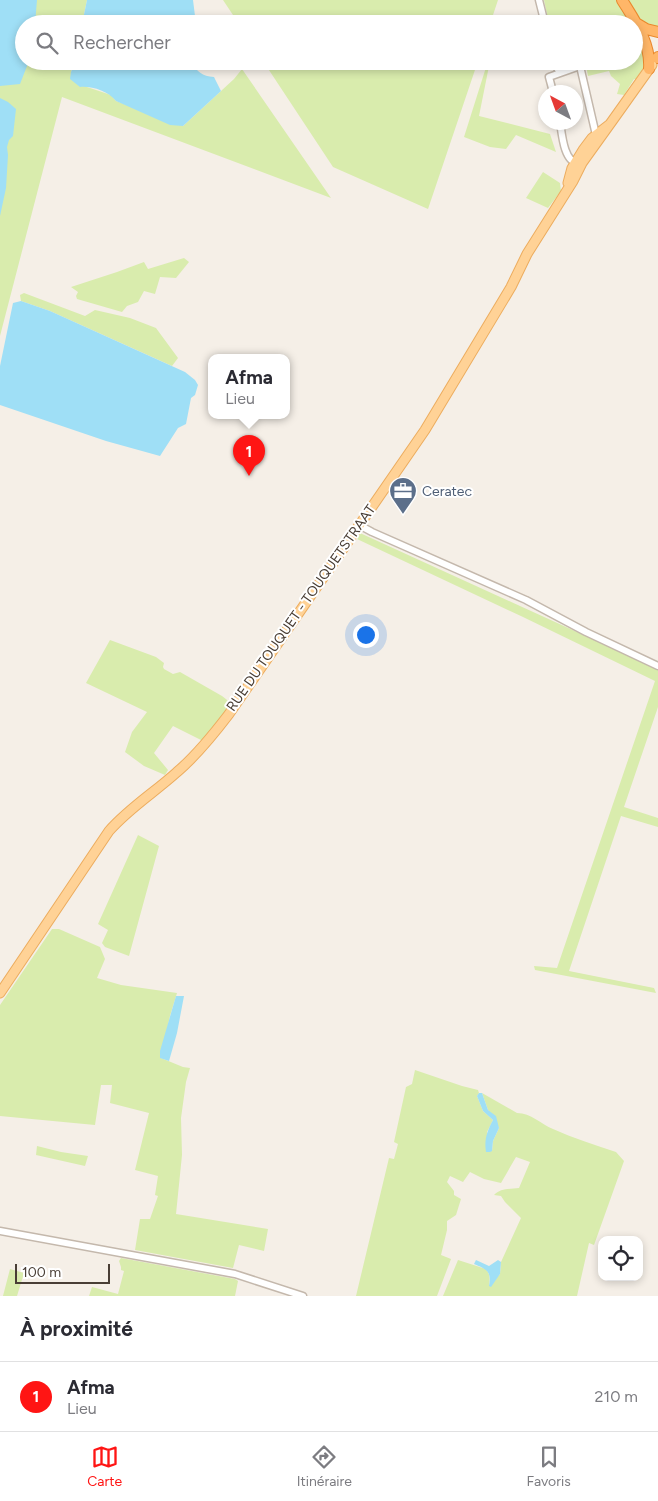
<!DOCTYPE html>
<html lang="fr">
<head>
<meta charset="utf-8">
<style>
  :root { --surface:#fff; --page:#f7f7f7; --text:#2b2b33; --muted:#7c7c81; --line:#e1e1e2; --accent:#ff1514 }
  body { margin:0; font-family:Figtree,sans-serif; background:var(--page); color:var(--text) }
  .controls { position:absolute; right:15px; bottom:15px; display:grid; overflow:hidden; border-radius:10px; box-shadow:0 2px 8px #0003 }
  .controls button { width:45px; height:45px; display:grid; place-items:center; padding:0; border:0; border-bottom:1px solid var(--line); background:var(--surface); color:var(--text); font:25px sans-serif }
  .compass { position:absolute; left:538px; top:85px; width:45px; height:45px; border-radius:50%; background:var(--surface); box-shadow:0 2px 8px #0003; rotate:319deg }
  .scale { position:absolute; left:15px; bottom:12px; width:95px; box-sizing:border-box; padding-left:5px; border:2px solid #493e35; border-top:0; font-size:14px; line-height:18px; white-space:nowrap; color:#493e35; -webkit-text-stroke:4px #fff; paint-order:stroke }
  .you { position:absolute; left:365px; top:634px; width:18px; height:18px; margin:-12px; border:4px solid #fff; border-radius:50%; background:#1a73e8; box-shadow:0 0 0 8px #1a73e833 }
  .badge { display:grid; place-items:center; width:32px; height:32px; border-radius:50%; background:var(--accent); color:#fff; font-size:16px; font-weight:700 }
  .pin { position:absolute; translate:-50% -41px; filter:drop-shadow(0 1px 2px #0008) }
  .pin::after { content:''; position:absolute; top:26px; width:18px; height:15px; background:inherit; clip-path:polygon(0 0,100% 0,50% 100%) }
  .popup { position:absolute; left:208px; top:354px; width:82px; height:65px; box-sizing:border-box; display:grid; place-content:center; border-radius:10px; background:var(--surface); filter:drop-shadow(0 1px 4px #0005); font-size:16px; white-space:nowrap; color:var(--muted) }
  .popup b { font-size:19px; color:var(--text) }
  .popup::after { content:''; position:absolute; left:50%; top:100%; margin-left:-10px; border:10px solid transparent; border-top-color:var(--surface) }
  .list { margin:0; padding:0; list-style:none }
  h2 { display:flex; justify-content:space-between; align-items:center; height:65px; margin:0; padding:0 20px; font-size:21px }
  h2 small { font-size:16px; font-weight:400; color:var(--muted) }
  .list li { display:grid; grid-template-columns:32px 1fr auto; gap:15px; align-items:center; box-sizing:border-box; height:70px; padding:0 20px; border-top:1px solid var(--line) }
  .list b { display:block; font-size:19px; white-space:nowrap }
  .list p { margin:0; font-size:16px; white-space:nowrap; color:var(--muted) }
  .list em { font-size:16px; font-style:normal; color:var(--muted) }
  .icon { flex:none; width:28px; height:28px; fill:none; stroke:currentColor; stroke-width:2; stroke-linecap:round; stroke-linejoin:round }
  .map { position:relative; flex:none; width:658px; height:1296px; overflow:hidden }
  .search { position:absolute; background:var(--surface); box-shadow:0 2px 8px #0003; left:15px; right:15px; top:15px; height:55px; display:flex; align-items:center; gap:12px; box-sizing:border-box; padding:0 18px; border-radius:28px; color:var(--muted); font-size:19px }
  .sheet { height:135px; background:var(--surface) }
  nav { display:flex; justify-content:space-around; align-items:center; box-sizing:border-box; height:70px; border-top:1px solid var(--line); background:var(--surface); font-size:14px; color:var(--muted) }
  nav a { display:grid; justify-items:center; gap:2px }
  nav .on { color:var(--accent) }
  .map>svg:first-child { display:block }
  .green { fill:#d9ecad }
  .water { fill:#9fdff6 }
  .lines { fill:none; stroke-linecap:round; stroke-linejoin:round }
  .minor-casing { stroke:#c4b8ac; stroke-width:9 }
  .major-casing { stroke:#ecac5e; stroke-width:11 }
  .highway-casing { stroke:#e9882d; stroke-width:12 }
  .minor { stroke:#fff; stroke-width:6 }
  .major { stroke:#ffd296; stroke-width:9 }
  .highway { stroke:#ffb668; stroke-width:10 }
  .labels { text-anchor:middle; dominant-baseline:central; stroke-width:4; stroke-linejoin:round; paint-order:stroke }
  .service-label { font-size:14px; fill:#4e5e75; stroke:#fff; text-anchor:start }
  .street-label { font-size:14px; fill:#493e35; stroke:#fff }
</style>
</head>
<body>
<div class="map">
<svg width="658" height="1296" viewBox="0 0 658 1296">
  <rect width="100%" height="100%" fill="#f5efe7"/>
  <path class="green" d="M0 0H87L82 24H24V61H75L71 72 87 87 111 95 116 101 183 126 234 79 242 69 331 198 62 97 0 336Z
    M223 0H498L490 24H239Z
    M544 0H617L632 24H618L612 18 586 24H549Z
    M625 0H658V30L645 27Z
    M634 28 643 43 646 65 636 79H634L624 95 617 94 620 84 611 76 609 71 588 76 585 61H634Z
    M263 61H478L428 209 333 167Z
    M488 61H490L479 116 550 134 556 152 516 135 506 149 490 147 464 137Z
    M543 172 560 183 561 191 548 208 526 198Z
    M184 258 189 262 176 278 160 277 155 294 144 291 138 302 127 306 122 312 77 299 76 296 78 292 71 287 117 272 144 262 148 269Z
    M24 293 85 316 95 310 130 318 156 328 178 358 172 366 50 311 21 301 20 295Z
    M360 533 658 669V707L624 807 658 818V827L621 816 569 971 654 988 656 993 535 970 534 966 557 968 655 681 523 617 357 539Z
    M110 640 156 657 164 663 163 667 164 669 173 674 180 672 222 696 231 703 203 741 173 726 154 753 168 770 165 775 144 766 125 752 132 732 147 712 86 683Z
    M138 835 159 846 129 956 105 947 102 943 108 930 98 924Z
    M52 929H59L100 947 105 959 97 978 121 985 177 993 170 1016 161 1058 183 1067 190 1068 186 1082 181 1118 182 1155 176 1214 268 1229 264 1251 239 1245 233 1268 135 1250 140 1219H150L158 1196 155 1195 158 1176 135 1170 149 1113 110 1103 112 1085H101L95 1125 0 1116V1005Z
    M415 1070 462 1086 478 1090 479 1093 477 1096 483 1111 493 1120 487 1132 492 1151 493 1141 499 1128 488 1110 482 1093 517 1113C531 1113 541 1124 553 1129 573 1138 595 1145 616 1152L624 1161 594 1245 589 1243 577 1296H443L458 1260 486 1269C490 1274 490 1279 489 1286L500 1274 501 1262 521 1218 505 1202 501 1196 494 1195C500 1188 510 1189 519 1188L530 1162 516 1157 501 1183 484 1179 470 1172 463 1182 450 1176 447 1182 454 1191V1195L461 1199 456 1215 447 1221V1230L441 1255 451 1259 437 1296H356L389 1158 394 1159 398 1144 394 1142 406 1087 412 1084Z
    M37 1146 61 1152 88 1156 85 1166 36 1155Z
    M121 1258 235 1279 238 1281 235 1296H89L92 1287 118 1294 124 1271 121 1270V1267L119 1261Z
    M10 1269 24 1273 17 1296H3Z"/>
  <path class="water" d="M0 0H37L35 24H24V61H29L20 84 0 86Z
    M87 0H193L196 24H82Z
    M75 61H191C197 72 202 76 214 77L221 91 183 126 170 125 116 101C108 91 92 86 80 87L70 79 71 72Z
    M0 98 8 102 16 109 13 136 9 140 7 147 8 155 6 188 0 216Z
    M21 301 50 311 185 372 195 380 198 385 195 395 191 398 186 424 178 428 160 456 106 441 0 405V366L13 303Z
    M176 996H184L177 1033 169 1061 160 1058V1051Z
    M479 1093H482L488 1110 496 1116 499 1128 493 1141 492 1151 490 1152H486C484 1140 487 1131 493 1120L483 1111 477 1096Z
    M476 1260 489 1266 498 1260 501 1262 500 1274 491 1287 489 1286C492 1271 486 1269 474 1264Z"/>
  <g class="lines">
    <defs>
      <path id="minor" d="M539 0 545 24
        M553 61 560 73
        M553 92 549 77 580 66 596 135
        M560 122C562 135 564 162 578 163
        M359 525 372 532 526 600 586 632 658 666
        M0 1231 235 1274 303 1296"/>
      <path id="major" d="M568 183 572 168 583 150 592 138 610 124 652 65
        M0 993 109 831C129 808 155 792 177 772 197 755 213 735 229 714L425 430 511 287 527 254 573 181 582 163 610 124"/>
      <path id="highway" d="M622 0C635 21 651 43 649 69
        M636 23 646 29 658 32
        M657 58 658 57"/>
    </defs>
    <use href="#minor" class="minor-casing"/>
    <use href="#major" class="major-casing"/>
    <use href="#highway" class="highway-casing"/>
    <use href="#minor" class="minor"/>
    <use href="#major" class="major"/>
    <use href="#highway" class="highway"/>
  </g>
  <defs>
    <symbol id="office-pin" viewBox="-11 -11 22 30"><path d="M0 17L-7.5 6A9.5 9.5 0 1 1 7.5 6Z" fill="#5c6f8a" stroke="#fff"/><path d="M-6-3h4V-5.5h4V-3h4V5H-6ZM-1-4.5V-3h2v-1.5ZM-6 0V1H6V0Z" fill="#fff"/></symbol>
  </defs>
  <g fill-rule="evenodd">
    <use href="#office-pin" x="387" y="475" width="32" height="43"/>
  </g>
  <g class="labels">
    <g class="service-label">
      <text x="422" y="491">Ceratec</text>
    </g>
    <g class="street-label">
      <text transform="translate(301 608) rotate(-55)">RUE DU TOUQUET - TOUQUETSTRAAT</text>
    </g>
  </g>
</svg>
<div class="controls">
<button><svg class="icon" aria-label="locate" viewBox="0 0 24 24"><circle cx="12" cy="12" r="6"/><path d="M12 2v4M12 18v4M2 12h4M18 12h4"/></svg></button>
</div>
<svg class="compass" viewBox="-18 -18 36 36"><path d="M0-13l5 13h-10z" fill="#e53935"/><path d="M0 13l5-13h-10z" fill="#7c7c81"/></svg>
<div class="scale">100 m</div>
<div class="you"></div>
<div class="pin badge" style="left:249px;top:476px">1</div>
<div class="popup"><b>Afma</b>Lieu</div>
<div class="search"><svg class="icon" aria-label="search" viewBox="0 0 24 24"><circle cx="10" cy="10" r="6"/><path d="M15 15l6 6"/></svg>Rechercher</div>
</div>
<section class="sheet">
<h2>À proximité<small></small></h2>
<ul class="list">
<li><span class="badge">1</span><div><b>Afma</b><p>Lieu</p></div><em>210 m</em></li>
</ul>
</section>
<nav>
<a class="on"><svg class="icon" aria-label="map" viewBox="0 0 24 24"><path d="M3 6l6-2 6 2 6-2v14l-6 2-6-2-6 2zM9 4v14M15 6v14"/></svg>Carte</a>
<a><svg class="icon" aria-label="directions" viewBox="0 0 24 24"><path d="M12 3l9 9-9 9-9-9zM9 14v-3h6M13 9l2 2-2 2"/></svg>Itinéraire</a>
<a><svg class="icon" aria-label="saved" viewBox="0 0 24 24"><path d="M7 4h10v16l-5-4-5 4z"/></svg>Favoris</a>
</nav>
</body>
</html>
